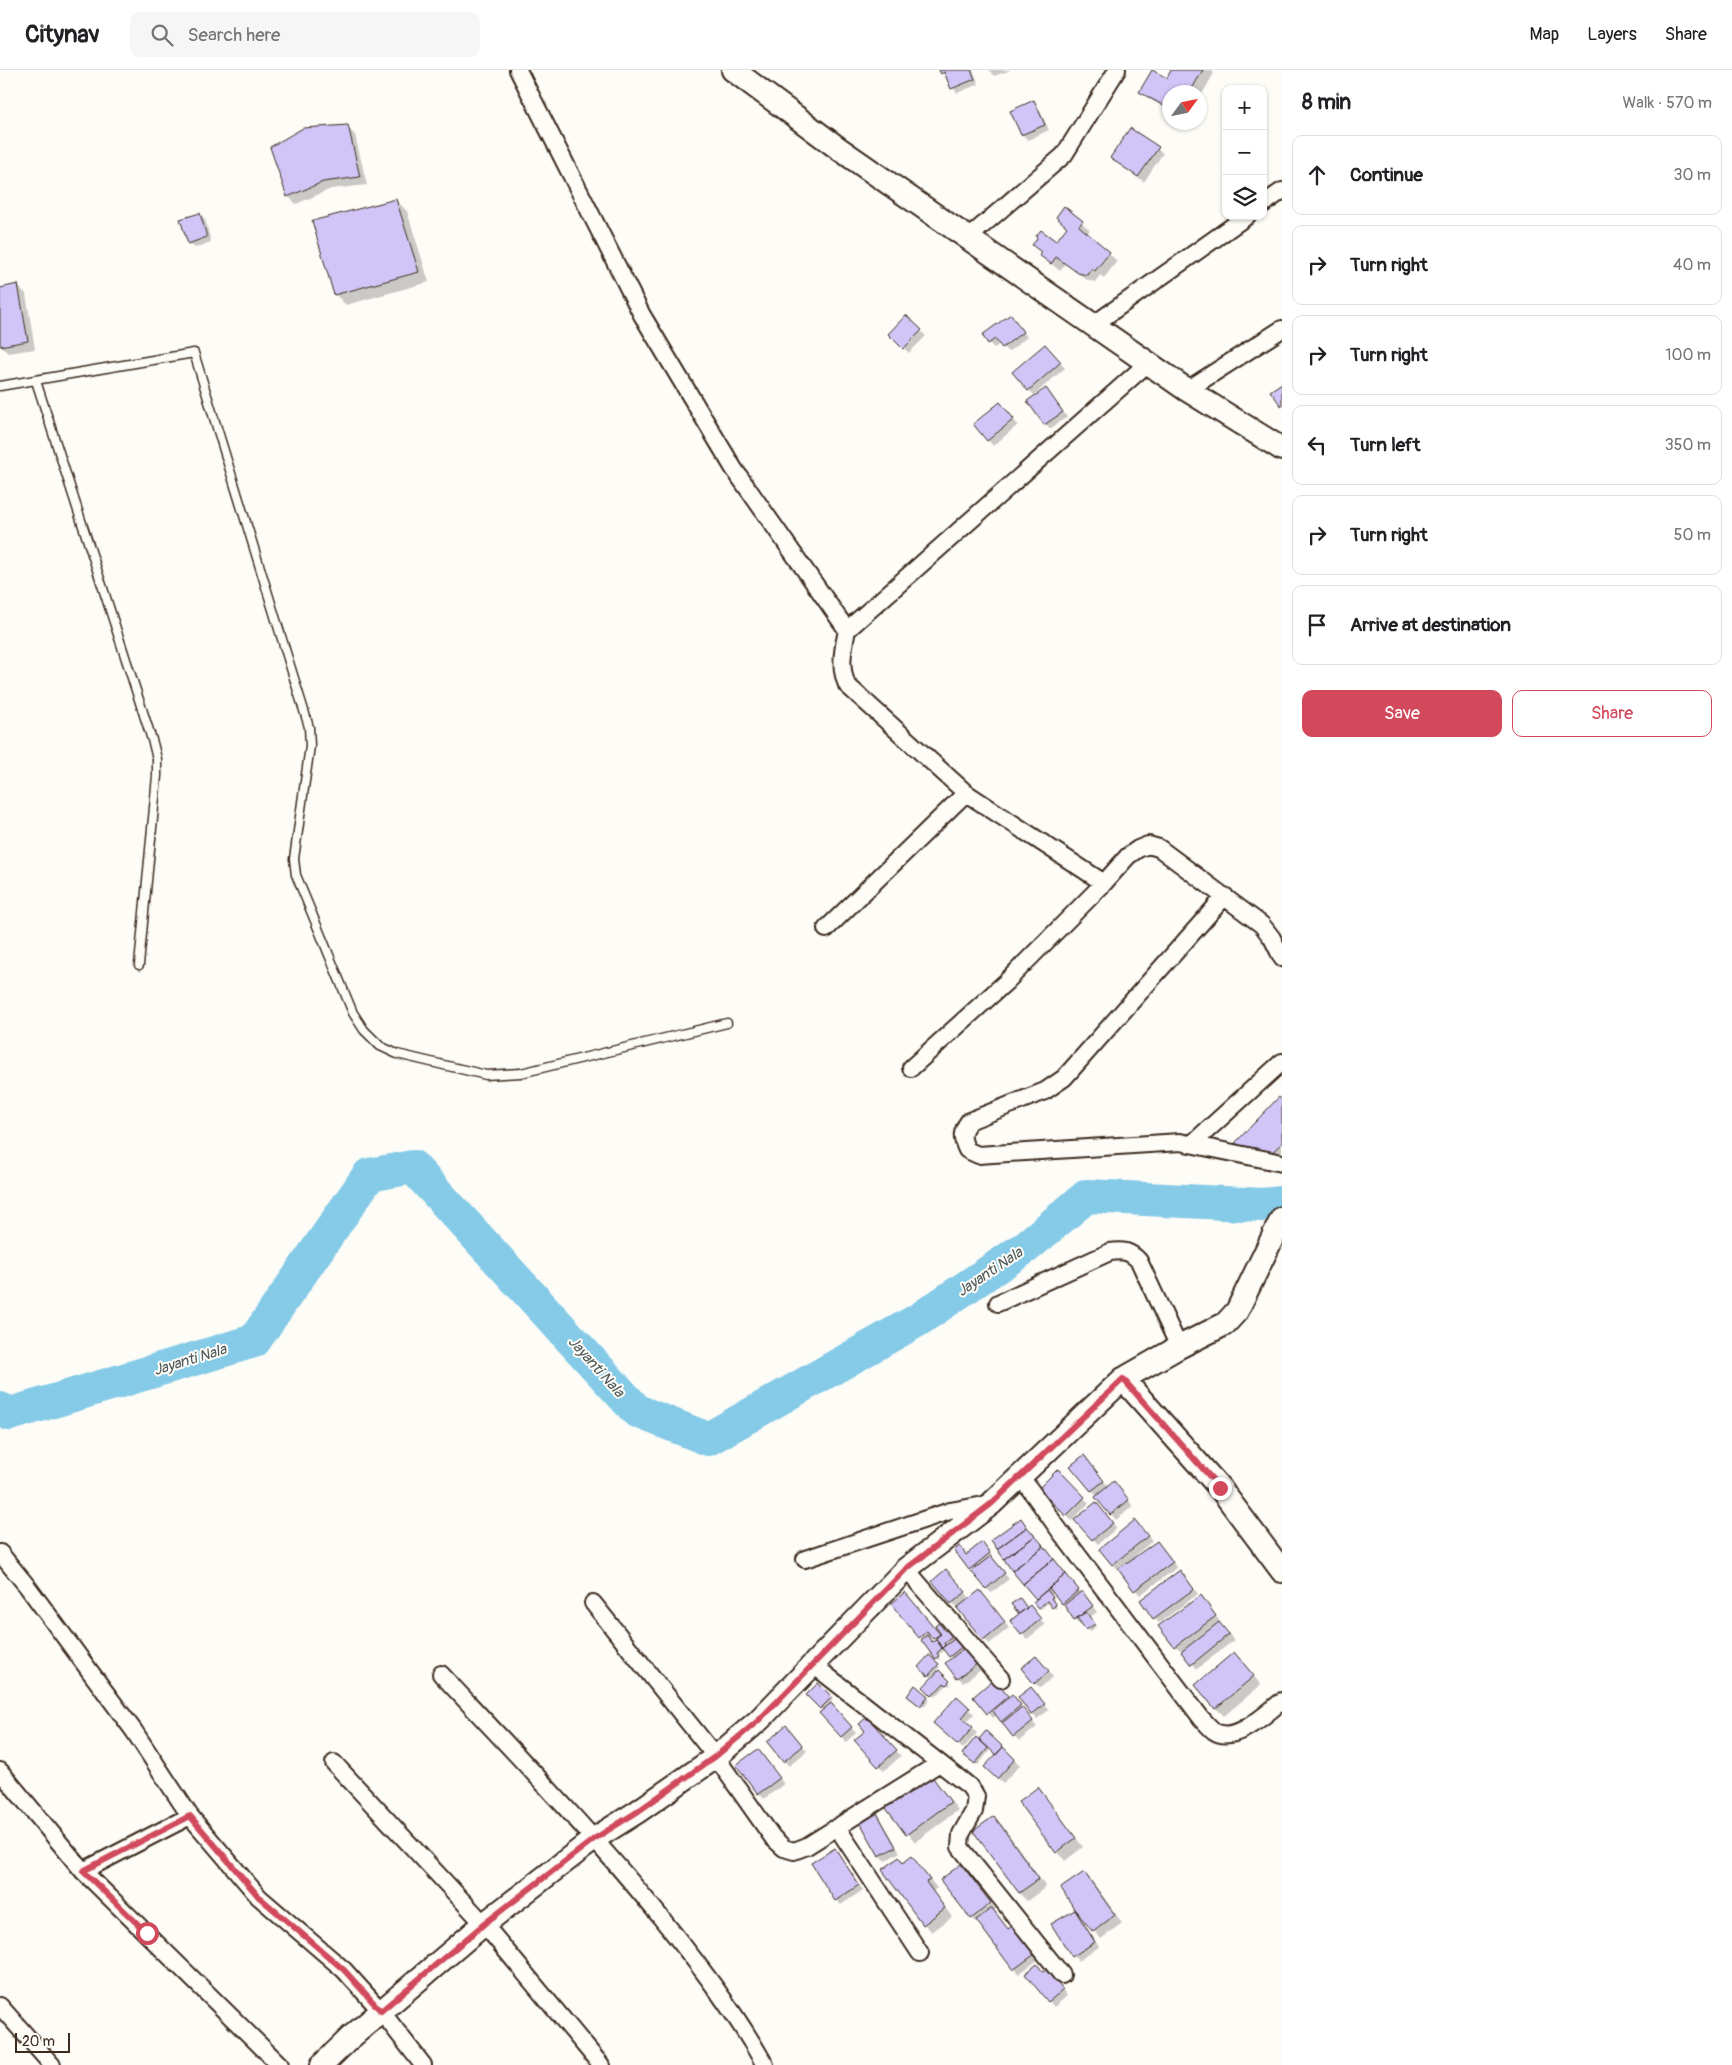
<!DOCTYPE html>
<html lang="en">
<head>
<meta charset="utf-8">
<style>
  :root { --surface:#fff; --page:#f6f6f6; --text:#202124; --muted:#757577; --line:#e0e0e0; --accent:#d1495b }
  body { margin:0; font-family:Pangolin,sans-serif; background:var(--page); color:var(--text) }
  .controls { position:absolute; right:15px; top:15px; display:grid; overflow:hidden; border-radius:10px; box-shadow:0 1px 4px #0004 }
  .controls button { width:45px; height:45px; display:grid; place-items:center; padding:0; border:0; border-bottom:1px solid var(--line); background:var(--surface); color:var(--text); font:25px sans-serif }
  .compass { position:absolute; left:1162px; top:15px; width:45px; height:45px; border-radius:50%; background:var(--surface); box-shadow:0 1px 4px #0004; rotate:57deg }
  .scale { position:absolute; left:15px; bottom:12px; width:55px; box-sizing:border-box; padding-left:5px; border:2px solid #3b2a1e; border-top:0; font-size:14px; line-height:18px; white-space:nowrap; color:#3b2a1e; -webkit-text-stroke:4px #fdfcf7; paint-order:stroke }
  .stop { position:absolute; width:15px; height:15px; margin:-11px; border:4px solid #d1495b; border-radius:50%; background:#fff }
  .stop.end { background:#d1495b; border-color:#fff; box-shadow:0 1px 5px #0008 }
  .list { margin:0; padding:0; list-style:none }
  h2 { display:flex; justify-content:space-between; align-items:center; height:65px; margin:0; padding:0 20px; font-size:21px }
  h2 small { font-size:16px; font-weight:400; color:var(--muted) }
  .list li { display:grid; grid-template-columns:32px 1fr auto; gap:15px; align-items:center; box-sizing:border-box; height:80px; margin:0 10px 10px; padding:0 10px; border:1px solid var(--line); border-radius:10px }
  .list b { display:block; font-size:19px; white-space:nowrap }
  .list em { font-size:16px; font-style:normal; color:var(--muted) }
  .actions { display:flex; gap:10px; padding:15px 20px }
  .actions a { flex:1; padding:11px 0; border:1px solid var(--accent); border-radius:10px; text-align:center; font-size:18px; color:var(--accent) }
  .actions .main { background:var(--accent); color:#fff }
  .icon { flex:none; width:28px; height:28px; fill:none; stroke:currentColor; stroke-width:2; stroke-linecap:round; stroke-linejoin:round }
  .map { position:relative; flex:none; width:1282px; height:1995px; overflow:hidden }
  header { display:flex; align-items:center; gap:30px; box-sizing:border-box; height:70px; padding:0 25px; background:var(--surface); border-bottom:1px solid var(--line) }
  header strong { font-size:24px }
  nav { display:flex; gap:28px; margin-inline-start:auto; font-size:18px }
  .search { width:350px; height:45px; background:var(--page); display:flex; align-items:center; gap:12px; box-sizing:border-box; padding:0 18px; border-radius:10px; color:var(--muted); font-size:19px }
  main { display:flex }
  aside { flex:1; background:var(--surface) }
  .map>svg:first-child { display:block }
  .shadow { fill:#0003; fill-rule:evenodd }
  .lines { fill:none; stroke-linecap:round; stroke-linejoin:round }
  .river { stroke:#85cae7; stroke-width:34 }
  .building { fill:#d1c5f7; stroke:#3b2a1e }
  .lane-casing { stroke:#3b2a1e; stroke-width:11 }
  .street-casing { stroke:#3b2a1e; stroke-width:20 }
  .secondary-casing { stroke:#3b2a1e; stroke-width:26 }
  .lane { stroke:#fdfcf7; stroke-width:8 }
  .street { stroke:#fdfcf7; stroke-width:16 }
  .secondary { stroke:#fdfcf7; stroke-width:22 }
  .route { stroke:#d1495b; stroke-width:6 }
  .labels { text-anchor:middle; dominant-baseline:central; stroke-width:4; stroke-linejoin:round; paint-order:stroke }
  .water-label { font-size:15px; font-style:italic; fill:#515a5a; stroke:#fdfcf7 }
</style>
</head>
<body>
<header>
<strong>Citynav</strong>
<div class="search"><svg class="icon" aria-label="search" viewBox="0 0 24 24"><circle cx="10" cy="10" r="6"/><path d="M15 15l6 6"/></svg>Search here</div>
<nav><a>Map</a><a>Layers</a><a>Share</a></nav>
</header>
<main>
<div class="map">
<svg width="1282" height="1995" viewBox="0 0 1282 1995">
  <rect width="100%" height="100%" fill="#fdfcf7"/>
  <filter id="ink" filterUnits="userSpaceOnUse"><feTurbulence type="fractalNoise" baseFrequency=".02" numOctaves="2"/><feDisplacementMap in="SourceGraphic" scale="10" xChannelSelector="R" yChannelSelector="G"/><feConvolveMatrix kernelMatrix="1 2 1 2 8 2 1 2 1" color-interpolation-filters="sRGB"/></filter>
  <g filter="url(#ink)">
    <path class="shadow" d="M941 0H973L979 14 957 23Z
      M989 0H1011L994 6Z
      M1173 0H1211L1214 3 1200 28V22H1170V41L1149 29 1141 21 1167 10Z
      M1033 32 1038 37 1049 60 1028 70 1023 65 1012 41Z
      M347 57 355 65 367 115 331 119 296 134 288 126Z
      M1131 59 1163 83 1144 112 1111 88Z
      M396 130 407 141 429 212 346 235 335 224Z
      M1065 138 1090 160 1086 164 1117 191 1104 208 1100 205 1095 212 1087 210 1065 194 1060 201 1049 192 1034 175 1056 173 1068 158Z
      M200 144 205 149 211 172 195 178 189 173Z
      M18 216 26 224 35 279 8 283 0 276V219Z
      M906 247 926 266 909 283 889 264Z
      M1015 251 1027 267 1008 282 1000 274 994 278 989 273Z
      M1050 281 1065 298 1034 325 1029 320Z
      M1046 319 1067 347 1050 359 1045 354Z
      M1005 339 1018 355 993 376 975 355Z
      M1282 1031V1087L1244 1081 1237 1073Z
      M1088 1392 1109 1417 1119 1418 1133 1436 1116 1450 1072 1396Z
      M1058 1401 1089 1433 1072 1451 1040 1419Z
      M1101 1439 1117 1458 1098 1474 1093 1469Z
      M1021 1450 1097 1542 1089 1548 1096 1556 1090 1562 1082 1553 1080 1555 1075 1549 1054 1523 1051 1525 1054 1530 1052 1531 1057 1537 1055 1539 1049 1532 1041 1539 1035 1532 1037 1529 992 1470Z
      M1140 1456 1152 1471 1133 1487 1135 1488 1162 1477 1177 1498 1140 1525 1113 1494Z
      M959 1477 967 1486 987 1479 994 1489 993 1490 1009 1509 991 1523 970 1499Z
      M951 1506 971 1529 985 1527 1009 1558 989 1574 934 1511Z
      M1185 1507 1198 1524 1159 1553 1154 1548Z
      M905 1523 943 1569 946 1562 948 1560 982 1599 963 1613 947 1593 953 1589 945 1580 938 1585 940 1588 938 1590 920 1567ZM932 1566 936 1571 933 1574 929 1569ZM940 1572 944 1579V1580L938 1574Z
      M1206 1532 1220 1552 1219 1553 1234 1570 1197 1599 1182 1581 1175 1576 1160 1556Z
      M1027 1539 1035 1542 1045 1555 1027 1569 1022 1564 1020 1544Z
      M929 1587 940 1597 937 1600 951 1614 949 1616 947 1615 935 1627 924 1617 932 1608 920 1597Z
      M1041 1592 1053 1607 1040 1618 1035 1613Z
      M1242 1592 1261 1615 1224 1646 1216 1638Z
      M818 1615 833 1630 830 1633 856 1663 846 1672 824 1641 808 1625Z
      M999 1615 1009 1628H1014L1037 1657 1019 1671 997 1645 993 1648 975 1627Z
      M916 1617 930 1629 923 1637 911 1628Z
      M1031 1618 1049 1640 1037 1649 1032 1644Z
      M969 1639 974 1644 966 1653 977 1663 963 1679 940 1658Z
      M872 1653 901 1686 884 1701 856 1670Z
      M791 1662 807 1681 789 1696 784 1691Z
      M986 1663 1020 1695 1003 1713 986 1697 998 1685 991 1679 978 1695 966 1686Z
      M763 1686 784 1714 764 1729 759 1723Z
      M930 1705 958 1740 915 1772 887 1737Z
      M1038 1719 1083 1777 1065 1791 1020 1733Z
      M874 1740 879 1745 900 1782 885 1791 880 1786 859 1748Z
      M994 1747 1002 1755 1046 1817 1027 1831 1019 1823Z
      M834 1779 863 1820 841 1835 836 1830Z
      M912 1788 937 1818 933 1821 952 1847 932 1862 924 1854 904 1794Z
      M965 1801 996 1839 993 1841 1008 1860 1013 1856 1039 1889 1019 1904 979 1852 977 1853 972 1848 942 1810Z
      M1084 1803 1092 1811 1122 1853 1101 1869 1082 1847 1081 1848 1099 1877 1078 1891 1053 1855 1077 1840Z
      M1037 1896 1044 1903 1052 1906 1067 1926 1054 1937 1049 1931Z"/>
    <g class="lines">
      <path class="river" d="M0 1339 10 1344 254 1271 369 1105 413 1097 637 1341 708 1369 918 1250 1026 1177 1087 1126 1263 1135 1282 1133"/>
    </g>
    <path class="building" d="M939 0H971L975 9 951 19 944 2 941 4Z
      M1152 0 1167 8 1171 0H1203L1190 22H1170V39L1139 22Z
      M1034 30 1045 55 1021 65 1010 41Z
      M348 55 360 107 323 112 287 127 270 77 303 58Z
      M1130 58 1159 77 1138 107 1110 88Z
      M396 129 419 202 334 225 312 151Z
      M1064 136 1083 151 1079 156 1110 182 1095 201 1092 198 1087 205 1078 203 1056 187 1051 194 1039 185 1041 182 1032 175 1037 169 1036 166 1041 160 1056 171 1067 157 1056 147Z
      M200 143 207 167 188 174 180 149Z
      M18 214 28 271 0 276V218Z
      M1011 244 1023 262 1002 278 995 269 988 274 982 265Z
      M906 245 922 260 903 279 888 264Z
      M1045 274 1061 292 1028 321 1012 302Z
      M1282 313V337L1270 321Z
      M1046 318 1063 342 1044 355 1027 331Z
      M1000 332 1014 349 987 371 973 354Z
      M1279 1027 1282 1030V1073L1266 1088 1235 1073Z
      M1084 1385 1104 1411 1091 1421 1070 1396Z
      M1058 1399 1085 1427 1066 1446 1038 1419Z
      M1114 1411 1129 1430 1110 1445 1095 1427Z
      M1096 1432 1113 1453 1092 1470 1074 1450Z
      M1021 1448 1027 1457 997 1479 991 1470Z
      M1135 1450 1148 1466 1112 1495 1099 1479Z
      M1027 1457 1035 1466 1004 1489 997 1479Z
      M1035 1466 1044 1476 1012 1501 1004 1489Z
      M1157 1471 1173 1492 1134 1521 1118 1499Z
      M982 1472 990 1483 969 1500 954 1480 960 1476 966 1485Z
      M1044 1476 1054 1489 1023 1514 1012 1501Z
      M991 1486 1005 1503 986 1519 971 1501Z
      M1054 1489 1066 1504 1036 1529 1023 1514Z
      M946 1499 966 1522 951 1534 932 1511Z
      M1180 1500 1194 1519 1153 1549 1140 1530Z
      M1066 1504 1079 1520 1062 1534 1049 1518Z
      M980 1520 1005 1552 983 1570 957 1538Z
      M1047 1520 1053 1527 1051 1528 1056 1535 1052 1538 1047 1531 1038 1538 1033 1532Z
      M1082 1521 1093 1536 1074 1550 1064 1535Z
      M905 1522 940 1564 933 1569 927 1561 919 1568 891 1534Z
      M1201 1525 1216 1546 1174 1577 1158 1556Z
      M1020 1528 1027 1538 1019 1544 1011 1534Z
      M1030 1535 1041 1549 1021 1565 1010 1551Z
      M1086 1542 1095 1554 1086 1560 1077 1548Z
      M1219 1552 1229 1564 1191 1595 1181 1582Z
      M939 1553 945 1561 949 1558 954 1566 944 1573 945 1575 942 1578 936 1568 941 1564 935 1556Z
      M927 1565 932 1572 936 1570 942 1578 937 1583 939 1586 935 1589 921 1570Z
      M957 1567 963 1576 949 1587 942 1578Z
      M966 1577 978 1593 957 1609 945 1593Z
      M1234 1582 1254 1606 1215 1639 1195 1615Z
      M929 1585 939 1594 928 1606 918 1597Z
      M1036 1586 1049 1601 1034 1614 1021 1598Z
      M939 1600 950 1611 946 1615 944 1613 932 1626 923 1617Z
      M994 1609 1008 1626 987 1644 973 1627Z
      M818 1613 832 1627 820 1639 806 1625Z
      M915 1615 928 1626 920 1636 907 1626Z
      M1031 1617 1045 1634 1031 1645 1018 1627Z
      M1012 1624 1021 1635 1001 1652 993 1641Z
      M957 1626 970 1638 962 1648 973 1657 958 1675 933 1653Z
      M831 1633 852 1657 841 1667 819 1643Z
      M1022 1637 1033 1651 1013 1667 1002 1653Z
      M867 1647 897 1680 878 1697 854 1670 865 1661 859 1654Z
      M786 1655 803 1676 783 1692 767 1672Z
      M986 1661 1003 1677 996 1685 979 1669Z
      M976 1667 988 1678 975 1694 962 1684Z
      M1003 1677 1015 1689 997 1709 984 1697Z
      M758 1679 780 1708 758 1724 736 1695Z
      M930 1704 951 1732 906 1765 885 1737Z
      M1038 1717 1076 1768 1056 1783 1018 1732Z
      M874 1738 896 1777 879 1786 857 1747Z
      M994 1746 1039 1809 1019 1823 973 1761Z
      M835 1778 859 1815 835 1831 811 1793Z
      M912 1786 930 1810 926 1812 945 1838 923 1855 882 1800 899 1787 903 1793Z
      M961 1794 991 1833 971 1849 940 1810Z
      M1084 1802 1115 1845 1093 1862 1075 1840 1061 1818Z
      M992 1838 1008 1859 1013 1855 1035 1884 1013 1900 976 1850Z
      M1075 1840 1095 1872 1072 1887 1051 1854Z
      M1037 1894 1043 1902 1047 1899 1063 1920 1048 1932 1025 1904Z"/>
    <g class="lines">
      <defs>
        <path id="lane" d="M36 311 153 673 157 689V706L139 895
          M0 316 194 283 309 657 310 676 294 789 296 805 353 943 364 960 380 976 397 984 486 1005 521 1003 727 953"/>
        <path id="street" d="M518 0 642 245 734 399 847 560
          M1263 134 1282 121
          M968 168 1064 85 1117 0
          M1093 255 1247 146
          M1187 320 1282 259
          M1104 813 966 723 847 615C839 596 843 580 847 560L1148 293
          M1225 826 1064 1008 1045 1021 969 1051C961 1062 961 1068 967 1080L978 1085 1180 1072 1282 1093
          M826 859 966 723
          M911 998 1006 912 1104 813 1128 786 1138 779 1148 775 1159 778 1262 855 1272 868 1282 888
          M1193 1073 1282 992
          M998 1233 1110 1182C1123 1180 1130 1181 1139 1191L1179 1277
          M1021 1407 1062 1464 1202 1649C1206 1653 1210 1658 1214 1661 1234 1675 1267 1643 1282 1631
          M0 1483 27 1516 134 1661 190 1746 259 1827 344 1900 381 1941 423 1995
          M805 1489 950 1441 989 1434
          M906 1499 1001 1609
          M593 1533 716 1687 773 1768 784 1778 794 1781 807 1776 938 1694
          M812 1594 969 1716 976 1726 974 1741 961 1764 960 1777 1062 1905
          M441 1604C516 1684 593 1764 662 1849 700 1896 736 1943 765 1995
          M334 1693 484 1854 601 1995
          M0 1701 83 1801 280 1995
          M837 1757 920 1883
          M83 1801 190 1746
          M0 1936 52 1995"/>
        <path id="secondary" d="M733 0 838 78 1187 320 1282 379
          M1123 1309 1220 1418 1282 1501
          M322 1995 350 1968 484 1854 594 1769 637 1742 716 1687 759 1650 906 1499 991 1434 1123 1309 1179 1277 1225 1254 1237 1241 1282 1148"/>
      </defs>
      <use href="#lane" class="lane-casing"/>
      <use href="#street" class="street-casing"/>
      <use href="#secondary" class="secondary-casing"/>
      <use href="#lane" class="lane"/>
      <use href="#street" class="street"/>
      <use href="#secondary" class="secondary"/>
    </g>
  </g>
  <g class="lines" filter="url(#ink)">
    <path class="route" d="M147 1863 83 1801 190 1746 259 1827 344 1900 381 1941 484 1854 594 1769 637 1742 716 1686 759 1650 906 1499 991 1434 1123 1309 1220 1418"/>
  </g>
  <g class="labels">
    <g class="water-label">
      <text transform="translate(990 1202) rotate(-34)">Jayanti Nala</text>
      <text transform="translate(190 1290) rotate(-17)">Jayanti Nala</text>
      <text transform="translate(596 1297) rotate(48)">Jayanti Nala</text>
    </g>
  </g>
</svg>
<div class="controls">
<button>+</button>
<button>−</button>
<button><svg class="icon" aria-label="layers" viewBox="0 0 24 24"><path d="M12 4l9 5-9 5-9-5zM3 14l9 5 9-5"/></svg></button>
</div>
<svg class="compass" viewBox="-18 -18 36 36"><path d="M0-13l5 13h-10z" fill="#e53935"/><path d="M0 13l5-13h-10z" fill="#757577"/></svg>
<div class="scale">20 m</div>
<div class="stop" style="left:147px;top:1863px"></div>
<div class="stop end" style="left:1220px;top:1418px"></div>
</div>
<aside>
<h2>8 min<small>Walk · 570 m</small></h2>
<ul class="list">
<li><svg class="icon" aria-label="ahead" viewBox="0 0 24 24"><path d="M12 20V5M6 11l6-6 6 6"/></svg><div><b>Continue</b></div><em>30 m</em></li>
<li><svg class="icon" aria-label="right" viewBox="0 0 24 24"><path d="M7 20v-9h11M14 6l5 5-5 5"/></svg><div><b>Turn right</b></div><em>40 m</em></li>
<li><svg class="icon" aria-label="right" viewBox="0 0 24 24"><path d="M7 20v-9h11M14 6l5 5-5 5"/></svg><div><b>Turn right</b></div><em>100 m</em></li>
<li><svg class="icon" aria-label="left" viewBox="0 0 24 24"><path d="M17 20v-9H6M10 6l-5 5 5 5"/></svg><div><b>Turn left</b></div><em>350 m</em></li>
<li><svg class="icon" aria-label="right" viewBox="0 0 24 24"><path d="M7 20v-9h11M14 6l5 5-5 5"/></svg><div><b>Turn right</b></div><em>50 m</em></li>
<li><svg class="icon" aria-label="arrive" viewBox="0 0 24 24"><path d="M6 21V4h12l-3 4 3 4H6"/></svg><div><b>Arrive at destination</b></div></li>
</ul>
<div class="actions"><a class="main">Save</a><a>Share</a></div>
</aside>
</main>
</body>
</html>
